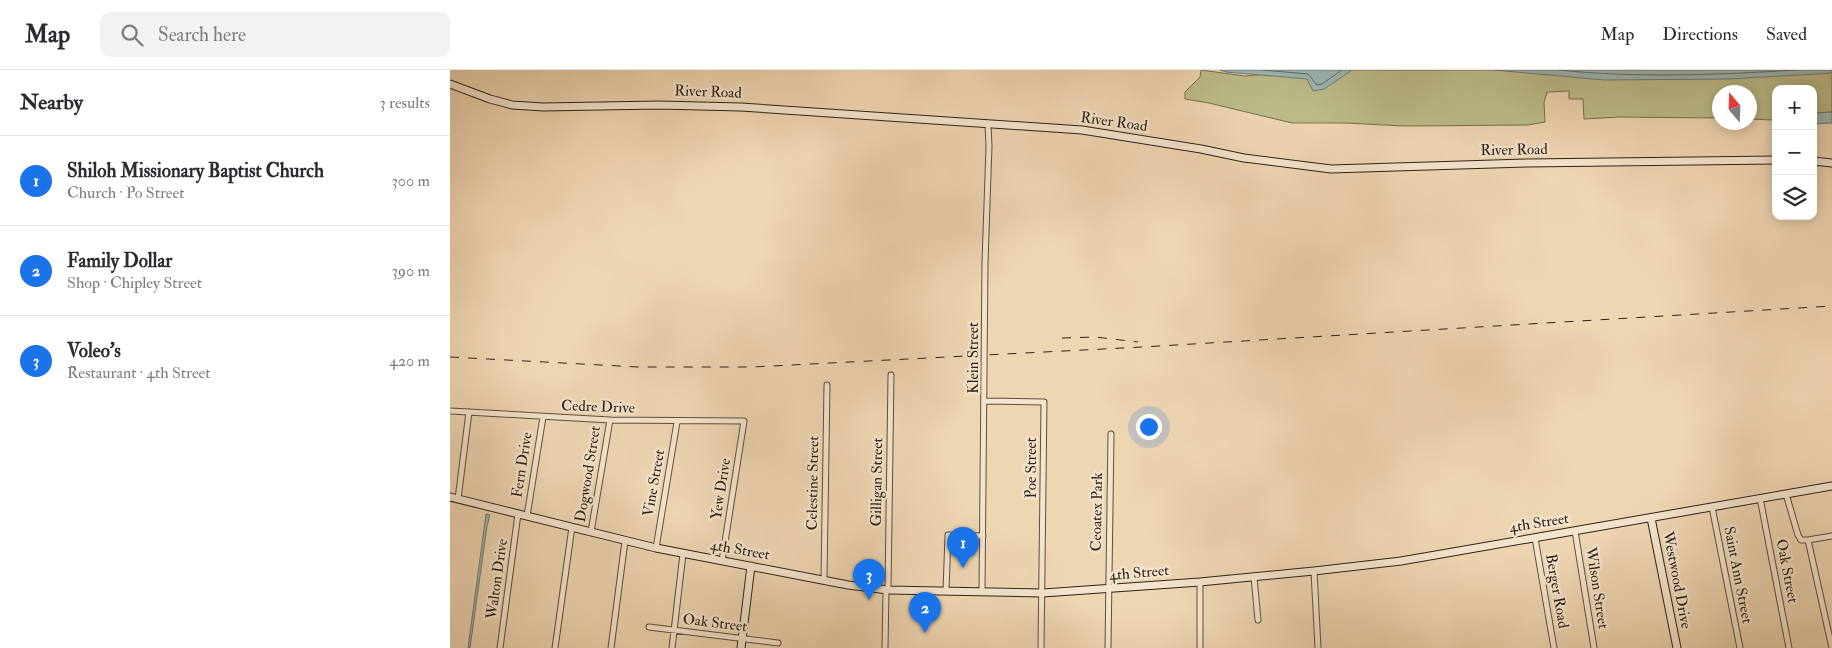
<!DOCTYPE html>
<html lang="en">
<head>
<meta charset="utf-8">
<style>
  :root { --surface:#fff; --page:#f2f2f3; --text:#2b2b33; --muted:#7c7c81; --line:#e1e1e2; --accent:#1a73e8 }
  body { margin:0; font-family:"IM FELL Double Pica",serif; background:var(--page); color:var(--text) }
  .controls { position:absolute; right:15px; top:15px; display:grid; overflow:hidden; border-radius:10px; box-shadow:0 2px 12px #0003 }
  .controls button { width:45px; height:45px; display:grid; place-items:center; padding:0; border:0; border-bottom:1px solid var(--line); background:var(--surface); color:var(--text); font:25px sans-serif }
  .compass { position:absolute; left:1262px; top:15px; width:45px; height:45px; border-radius:50%; background:var(--surface); box-shadow:0 2px 12px #0003; rotate:341deg }
  .you { position:absolute; left:698px; top:356px; width:18px; height:18px; margin:-12px; border:4px solid #fff; border-radius:50%; background:#1a73e8; box-shadow:0 0 0 8px #1a73e833 }
  .badge { display:grid; place-items:center; width:32px; height:32px; border-radius:50%; background:var(--accent); color:#fff; font-size:16px; font-weight:700 }
  .pin { position:absolute; translate:-50% -41px; filter:drop-shadow(0 1px 2px #0008) }
  .pin::after { content:''; position:absolute; top:26px; width:18px; height:15px; background:inherit; clip-path:polygon(0 0,100% 0,50% 100%) }
  .list { margin:0; padding:0; list-style:none }
  h2 { display:flex; justify-content:space-between; align-items:center; height:65px; margin:0; padding:0 20px; font-size:21px }
  h2 small { font-size:16px; font-weight:400; color:var(--muted) }
  .list li { display:grid; grid-template-columns:32px 1fr auto; gap:15px; align-items:center; box-sizing:border-box; height:90px; padding:0 20px; border-top:1px solid var(--line) }
  .list b { display:block; font-size:19px; white-space:nowrap }
  .list p { margin:0; font-size:16px; white-space:nowrap; color:var(--muted) }
  .list em { font-size:16px; font-style:normal; color:var(--muted) }
  .icon { flex:none; width:28px; height:28px; fill:none; stroke:currentColor; stroke-width:2; stroke-linecap:round; stroke-linejoin:round }
  .map { position:relative; flex:none; width:1382px; height:578px; overflow:hidden }
  header { display:flex; align-items:center; gap:30px; box-sizing:border-box; height:70px; padding:0 25px; background:var(--surface); border-bottom:1px solid var(--line) }
  header strong { font-size:24px }
  nav { display:flex; gap:28px; margin-inline-start:auto; font-size:18px }
  .search { width:350px; height:45px; background:var(--page); display:flex; align-items:center; gap:12px; box-sizing:border-box; padding:0 18px; border-radius:10px; color:var(--muted); font-size:19px }
  main { display:flex }
  aside { flex:1; background:var(--surface) }
  .map>svg:first-child { display:block }
  .green { fill:#bcbd8a; stroke:#747050 }
  .water { fill:#9cb7b4; stroke:#6f7b74 }
  .lines { fill:none; stroke-linecap:round; stroke-linejoin:round }
  .shore { stroke:#646c64; stroke-width:1 }
  .street-casing { stroke:#5d4f3c; stroke-width:7 }
  .secondary-casing { stroke:#2c2215; stroke-width:9 }
  .street { stroke:#f5e4cd; stroke-width:5 }
  .secondary { stroke:#f5e4cd; stroke-width:7 }
  .rail { stroke:#2c2215; stroke-width:1; stroke-dasharray:9 9; stroke-linecap:butt }
  .labels { text-anchor:middle; dominant-baseline:central; stroke-width:4.5; stroke-linejoin:round; paint-order:stroke }
  .street-label { font-size:15px; fill:#2c2215; stroke:#f5e4cd }
</style>
</head>
<body>
<header>
<strong>Map</strong>
<div class="search"><svg class="icon" aria-label="search" viewBox="0 0 24 24"><circle cx="10" cy="10" r="6"/><path d="M15 15l6 6"/></svg>Search here</div>
<nav><a>Map</a><a>Directions</a><a>Saved</a></nav>
</header>
<main>
<aside>
<h2>Nearby<small>3 results</small></h2>
<ul class="list">
<li><span class="badge">1</span><div><b>Shiloh Missionary Baptist Church</b><p>Church · Po Street</p></div><em>300 m</em></li>
<li><span class="badge">2</span><div><b>Family Dollar</b><p>Shop · Chipley Street</p></div><em>390 m</em></li>
<li><span class="badge">3</span><div><b>Voleo's</b><p>Restaurant · 4th Street</p></div><em>420 m</em></li>
</ul>
</aside>
<div class="map">
<svg width="1382" height="578" viewBox="0 0 1382 578">
  <rect width="100%" height="100%" fill="#efd6b2"/>
  <filter id="stains"><feTurbulence type="fractalNoise" baseFrequency=".004" numOctaves="4"/><feColorMatrix values="0 0 0 0 .2 0 0 0 0 .09 0 0 0 0 .02 0 0 0 .5 -.17"/></filter>
  <radialGradient id="worn" r=".72"><stop offset=".6" stop-color="#630" stop-opacity="0"/><stop offset="1" stop-color="#630" stop-opacity=".3"/></radialGradient>
  <path class="green" d="M751 0 795 6 860 0H1382V42L1363 43V19H1326V49L1323 50 1300 49V22H1270L1269 48 1169 47 1134 49 1133 29H1119V21L1097 22 1094 32 1095 52 1078 55 954 56 896 53H842L759 33 735 29V22L750 7Z"/>
  <path class="water" d="M770 0H902L874 19 863 21 857 9 776 2Z
    M1044 0H1382V3L1280 9 1154 10Z
    M1382 42V53L1363 54V43Z
    M36 444 40 445 37 456 20 578H18Z"/>
  <g class="lines">
    <path class="shore" d="M812 0 858 4 867 15 872 14 892 0
      M1108 0C1187 8 1267 5 1346 0"/>
    <defs>
      <path id="street" d="M535 331 594 332 591 578
        M0 341 160 350 294 351 272 491
        M1336 424 1348 465 1351 470H1358L1382 466
        M1310 428 1339 578
        M8 429 19 342
        M1262 437 1290 578
        M77 446 93 347
        M1125 461 1144 578
        M141 462 160 350
        M1085 468 1104 578
        M1358 470 1382 578
        M206 478 227 352
        M864 501 868 578
        M804 507 808 550
        M374 510 377 315
        M438 520 441 305
        M496 521 498 465 533 466
        M532 522 535 192 539 76 538 55
        M199 557 328 573
        M50 578 68 444
        M105 578 122 457
        M161 578 175 471
        M222 578 233 484
        M435 578 436 519
        M658 578 661 364
        M750 578V512"/>
      <path id="secondary" d="M0 14 40 29 62 35 93 37 209 35 291 37 632 60 751 79 794 88 881 99 1077 93 1326 90
        M1363 91 1382 93
        M0 427 206 478 398 515 438 520 593 523 750 512 864 501 951 491 1382 416
        M1201 448 1227 578
        M291 578 301 496"/>
    </defs>
    <use href="#street" class="street-casing"/>
    <use href="#secondary" class="secondary-casing"/>
    <use href="#street" class="street"/>
    <use href="#secondary" class="secondary"/>
    <path class="rail" d="M612 268 645 267 688 272
      M0 287 188 297H302L692 277 1382 236"/>
  </g>
  <g class="labels">
    <g class="street-label">
      <text transform="translate(258 22) rotate(2)">River Road</text>
      <text transform="translate(664 52) rotate(8)">River Road</text>
      <text transform="translate(1064 80) rotate(-1)">River Road</text>
      <text transform="translate(523 288) rotate(-90)">Klein Street</text>
      <text transform="translate(148 337) rotate(2)">Cedre Drive</text>
      <text transform="translate(72 395) rotate(-81)">Fern Drive</text>
      <text transform="translate(581 398) rotate(-90)">Poe Street</text>
      <text transform="translate(138 404) rotate(-81)">Dogwood Street</text>
      <text transform="translate(427 412) rotate(-89)">Gilligan Street</text>
      <text transform="translate(204 413) rotate(-80)">Vine Street</text>
      <text transform="translate(363 413) rotate(-89)">Celestine Street</text>
      <text transform="translate(271 419) rotate(-81)">Yew Drive</text>
      <text transform="translate(647 442) rotate(-89)">Ceoatex Park</text>
      <text transform="translate(1089 453) rotate(-9)">4th Street</text>
      <text transform="translate(290 480) rotate(10)">4th Street</text>
      <text transform="translate(1337 501) rotate(79)">Oak Street</text>
      <text transform="translate(689 503) rotate(-5)">4th Street</text>
      <text transform="translate(1288 505) rotate(79)">Saint Ann Street</text>
      <text transform="translate(47 509) rotate(-82)">Walton Drive</text>
      <text transform="translate(1227 510) rotate(79)">Westwood Drive</text>
      <text transform="translate(1147 518) rotate(81)">Wilson Street</text>
      <text transform="translate(1107 521) rotate(80)">Berger Road</text>
      <text transform="translate(265 553) rotate(7)">Oak Street</text>
    </g>
  </g>
  <rect width="100%" height="100%" filter="url(#stains)"/>
  <rect width="100%" height="100%" fill="url(#worn)"/>
</svg>
<div class="controls">
<button>+</button>
<button>−</button>
<button><svg class="icon" aria-label="layers" viewBox="0 0 24 24"><path d="M12 4l9 5-9 5-9-5zM3 14l9 5 9-5"/></svg></button>
</div>
<svg class="compass" viewBox="-18 -18 36 36"><path d="M0-13l5 13h-10z" fill="#e53935"/><path d="M0 13l5-13h-10z" fill="#7c7c81"/></svg>
<div class="you"></div>
<div class="pin badge" style="left:513px;top:498px">1</div>
<div class="pin badge" style="left:475px;top:563px">2</div>
<div class="pin badge" style="left:419px;top:530px">3</div>
</div>
</main>
</body>
</html>
